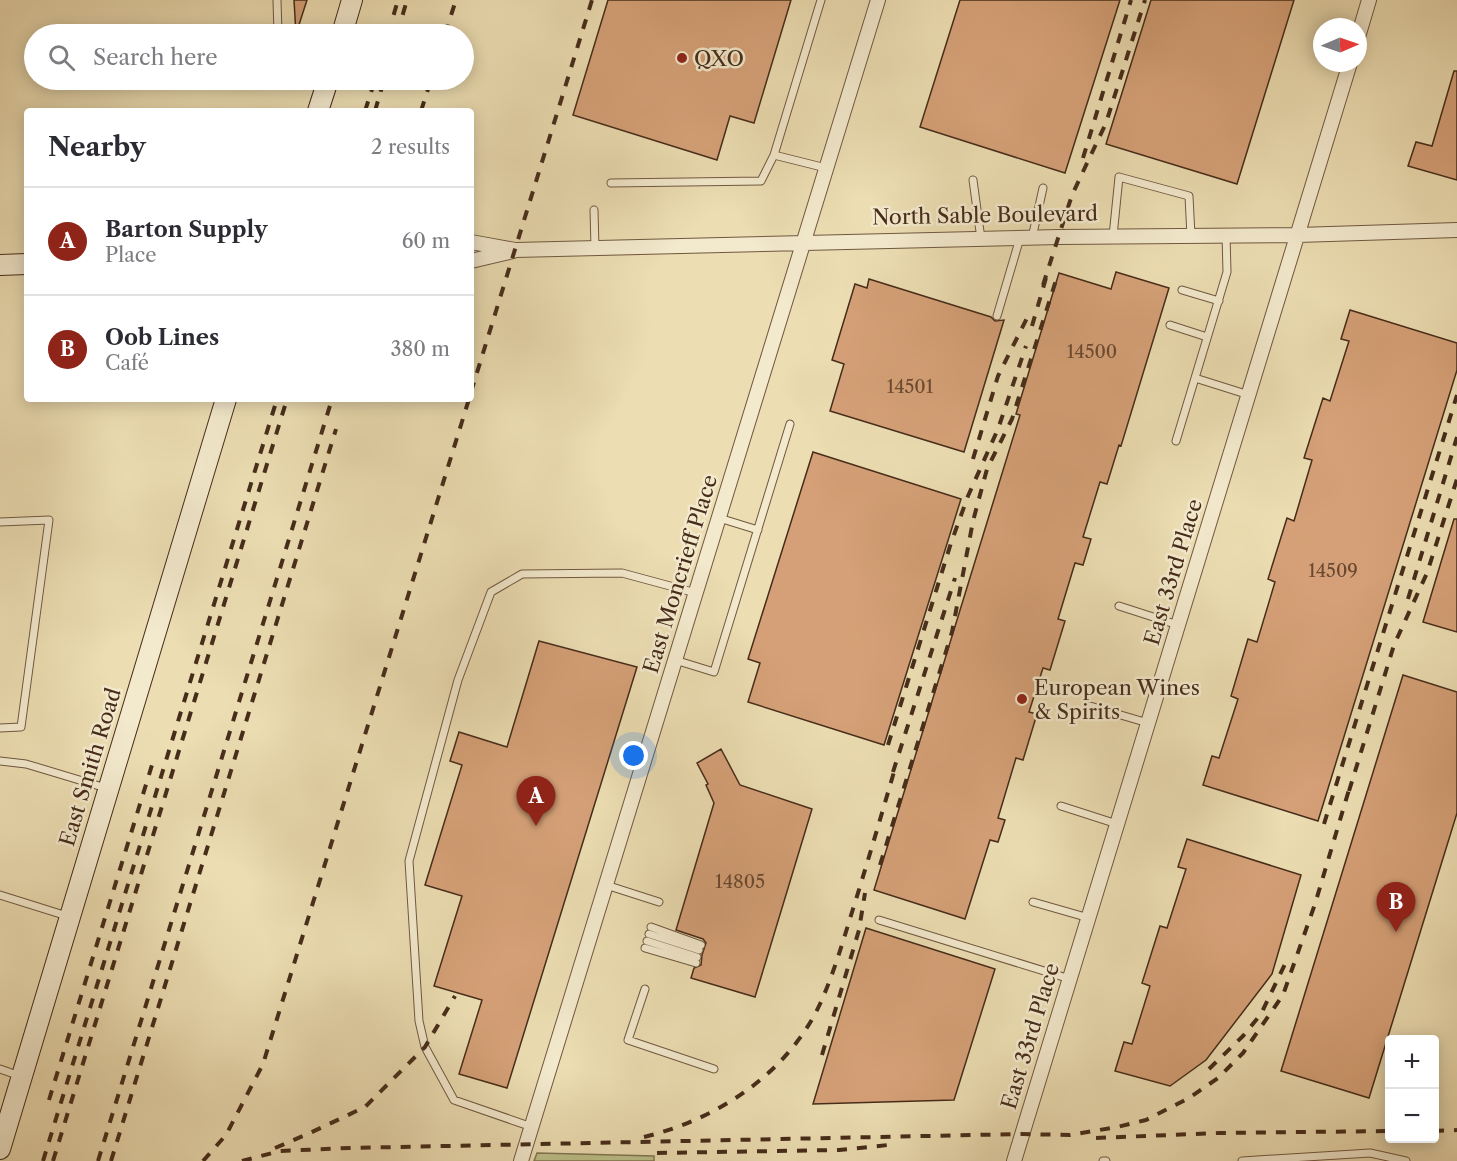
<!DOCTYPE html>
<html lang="en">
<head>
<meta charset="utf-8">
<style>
  :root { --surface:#fff; --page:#f2f2f3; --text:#2b2b33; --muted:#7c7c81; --line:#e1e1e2; --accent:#8f2418 }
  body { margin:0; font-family:"Libre Caslon Text",serif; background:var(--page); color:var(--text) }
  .controls { position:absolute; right:18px; bottom:18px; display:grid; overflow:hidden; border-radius:6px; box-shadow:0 3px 15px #0003 }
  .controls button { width:54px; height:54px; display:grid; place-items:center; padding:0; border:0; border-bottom:2px solid var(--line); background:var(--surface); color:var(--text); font:30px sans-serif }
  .compass { position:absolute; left:1313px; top:18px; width:54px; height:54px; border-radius:50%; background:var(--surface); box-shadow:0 3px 15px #0003; rotate:88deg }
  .you { position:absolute; left:634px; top:756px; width:21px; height:21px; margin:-15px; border:4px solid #fff; border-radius:50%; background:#1a73e8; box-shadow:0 0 0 9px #1a73e833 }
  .badge { display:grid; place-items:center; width:39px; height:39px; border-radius:50%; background:var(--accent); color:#fff; font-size:20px; font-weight:700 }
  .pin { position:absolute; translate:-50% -50px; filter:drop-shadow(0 2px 3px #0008) }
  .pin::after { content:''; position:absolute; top:32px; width:21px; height:18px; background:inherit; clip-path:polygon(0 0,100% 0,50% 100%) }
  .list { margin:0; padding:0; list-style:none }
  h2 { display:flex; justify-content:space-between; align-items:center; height:78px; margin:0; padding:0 24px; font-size:26px }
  h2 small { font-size:20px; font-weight:400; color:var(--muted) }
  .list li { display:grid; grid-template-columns:39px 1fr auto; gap:18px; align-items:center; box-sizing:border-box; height:108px; padding:0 24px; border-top:2px solid var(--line) }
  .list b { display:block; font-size:22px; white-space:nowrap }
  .list p { margin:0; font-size:20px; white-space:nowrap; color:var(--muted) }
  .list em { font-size:20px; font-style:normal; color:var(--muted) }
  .icon { flex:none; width:33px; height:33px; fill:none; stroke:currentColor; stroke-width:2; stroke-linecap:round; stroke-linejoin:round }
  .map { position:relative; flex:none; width:1457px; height:1161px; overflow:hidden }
  .search { position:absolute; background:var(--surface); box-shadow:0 3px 15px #0003; left:24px; top:24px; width:450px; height:66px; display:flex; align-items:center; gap:15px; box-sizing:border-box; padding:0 21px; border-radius:33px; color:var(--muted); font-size:22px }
  .panel { position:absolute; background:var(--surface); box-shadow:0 3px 15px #0003; left:24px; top:108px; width:450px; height:294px; border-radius:6px }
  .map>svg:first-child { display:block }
  .green { fill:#bcc089; stroke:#817652; stroke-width:1.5 }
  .building { fill:#d5a077; stroke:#462c1a; stroke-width:1.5 }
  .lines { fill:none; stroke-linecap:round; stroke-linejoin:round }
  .lane-casing { stroke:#705840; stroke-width:9 }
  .street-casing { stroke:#705840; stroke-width:16 }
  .secondary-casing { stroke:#462c1a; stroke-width:22 }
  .lane { stroke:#f3e9cd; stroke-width:7 }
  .street { stroke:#f3e9cd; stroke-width:14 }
  .secondary { stroke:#f3e9cd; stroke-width:20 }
  .rail { stroke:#462c1a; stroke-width:4; stroke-dasharray:10 10; stroke-linecap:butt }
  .poi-dot { fill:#8f2418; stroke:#f3e9cd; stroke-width:2 }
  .labels { text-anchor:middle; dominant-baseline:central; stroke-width:5; stroke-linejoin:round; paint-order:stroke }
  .number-label { font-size:18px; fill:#6a4931 }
  .poi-label { font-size:21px; fill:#462c1a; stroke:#f3e9cd; text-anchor:start }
  .street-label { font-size:21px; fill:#462c1a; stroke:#f3e9cd }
</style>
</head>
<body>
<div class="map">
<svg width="1457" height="1161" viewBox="0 0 1457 1161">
  <rect width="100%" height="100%" fill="#ecddb2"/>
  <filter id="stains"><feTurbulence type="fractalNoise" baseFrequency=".00333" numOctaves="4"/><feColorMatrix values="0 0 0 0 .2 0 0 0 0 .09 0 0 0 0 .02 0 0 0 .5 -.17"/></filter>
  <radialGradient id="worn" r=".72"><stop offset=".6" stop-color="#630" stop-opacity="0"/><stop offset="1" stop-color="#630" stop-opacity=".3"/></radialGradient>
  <path class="green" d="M537 1153 654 1156V1161H534Z"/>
  <path class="building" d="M294 0H307L296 34Z
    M608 0H791L754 123 730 116 717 160 573 115Z
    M960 0H1120L1065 173 920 127Z
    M1151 0H1294L1237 184 1106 144Z
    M1454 71H1457V180L1408 166 1416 142 1432 146Z
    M1116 272 1169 288 1121 446 1119 445 1107 484 1100 482 1083 537 1091 539 1083 565 1075 563 1058 619 1065 621 1050 670 1043 668 1029 712 1037 714 1023 760 1016 758 998 818 1005 820 998 842 990 840 965 919 874 890 1020 415 1016 414 1059 273 1111 289Z
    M869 279 991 317 995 321 1004 320 964 452 830 411 844 364 832 360 855 284 867 288Z
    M1350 310 1457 343V370L1318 821 1203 785 1212 756 1219 758 1238 699 1231 696 1248 639 1257 642 1275 582 1268 579 1287 518 1294 521 1312 460 1304 458 1323 398 1330 401 1349 341 1341 339Z
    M813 452 961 499 884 745 748 702 760 663 748 659Z
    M1454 519H1457V632L1423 622Z
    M539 641 637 667 507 1088 459 1074 482 1000 434 986 462 896 425 885 462 765 450 761 459 732 507 747Z
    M1403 675 1457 692V813L1369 1098 1281 1071Z
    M721 749 740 785 812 809 755 997 691 978 694 968 701 965 702 955 706 943 703 939 676 930 714 803 706 785 708 784 697 763Z
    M1187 839 1301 875 1272 974 1206 1060 1170 1086 1115 1071 1124 1042 1132 1044 1150 986 1142 983 1160 926 1167 928 1186 869 1178 867Z
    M866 928 995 969 954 1100 813 1104Z"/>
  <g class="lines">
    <defs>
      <path id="lane" d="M277 0 278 34
        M774 155 826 168
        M973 180 981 239
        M611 183 761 181 774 155 821 0
        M594 210 595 248
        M1113 236 1119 177 1189 196 1191 236
        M1032 238 1043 188
        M1182 290 1219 301
        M997 316 1020 238
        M1170 325 1207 337
        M1195 378 1249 395
        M1176 441 1227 272 1226 235
        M719 518 758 530
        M0 522 49 520 21 727 0 728
        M1119 606 1178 625
        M675 660 714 672 790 424
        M1090 706 1148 723
        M0 761 26 764 106 788
        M1061 806 1117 824
        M606 885 659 902
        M0 895 67 916
        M1033 902 1089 918
        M879 920 1070 979
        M651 927 701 945
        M649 934 699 950
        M647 941 697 957
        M645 948 696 963
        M645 989 628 1040 714 1069
        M0 1069 20 1076
        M532 1127 454 1100 425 1047 419 1021 409 861 458 680 491 592 522 574 622 573 696 593
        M1103 1161H1106
        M1242 1161 1370 1153 1406 1161"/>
      <path id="street" d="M1358 37 1369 0
        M471 242 515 250 1059 237 1298 235 1457 230
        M471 261 513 251
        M521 1161 878 0
        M1014 1161 1350 63"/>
      <path id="secondary" d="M342 34 352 0
        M318 111 328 80
        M0 265 27 264
        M0 1149 226 399"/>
    </defs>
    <use href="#lane" class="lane-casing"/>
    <use href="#street" class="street-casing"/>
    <use href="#secondary" class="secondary-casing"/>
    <use href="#lane" class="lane"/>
    <use href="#street" class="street"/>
    <use href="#secondary" class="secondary"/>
    <path class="rail" d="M388 34 398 0
      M397 34 407 0
      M445 34 456 0
      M365 111 375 80
      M375 111 384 80
      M421 111 431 80
      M1083 158 1131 0
      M1043 285 1072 195 1106 123 1145 0
      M1032 326 1046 278
      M471 392 592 0
      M973 459 998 376 1030 312
      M1408 599 1457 437
      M888 745 951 543 968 496 998 429 1026 346
      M893 772 955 578
      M1349 791 1394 645 1427 573 1457 479
      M1324 824 1457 395
      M880 865 952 632 973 521 987 469 1012 419 1057 277
      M822 1055 859 930 865 893
      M1209 1069 1243 1036 1261 1014 1287 960
      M49 1100 152 765
      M1434 1131 1457 1130
      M644 1137C718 1119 787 1074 820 1004 834 973 843 941 853 909 868 861 882 813 896 765
      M1096 1138 1219 1133 1390 1131
      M275 1148 310 1133 365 1107 425 1047 455 996
      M657 1153 839 1150 888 1145
      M43 1161 277 399
      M53 1161 287 399
      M98 1161 332 399
      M111 1161 336 429
      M203 1161 226 1135 263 1064 469 399
      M242 1161 280 1151 349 1148 1022 1134 1070 1135 1117 1127 1146 1120 1189 1098 1218 1078 1243 1053 1283 995 1315 904 1351 783"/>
  </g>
  <g class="poi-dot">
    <circle cx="682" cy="58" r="6"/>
    <circle cx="1022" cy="699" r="6"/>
  </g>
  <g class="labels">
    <g class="number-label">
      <text x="1092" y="352">14500</text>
      <text x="910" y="387">14501</text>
      <text x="1333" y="571">14509</text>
      <text x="740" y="882">14805</text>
    </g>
    <g class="poi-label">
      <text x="694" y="58">QXO</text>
      <text x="1034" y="687">European Wines<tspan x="1034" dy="24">&amp; Spirits</tspan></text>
    </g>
    <g class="street-label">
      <text transform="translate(985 215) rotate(-1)">North Sable Boulevard</text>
      <text transform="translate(1173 572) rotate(-73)">East 33rd Place</text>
      <text transform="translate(680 574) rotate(-73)">East Moncrieff Place</text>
      <text transform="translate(90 767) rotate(-73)">East Smith Road</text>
      <text transform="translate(1030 1036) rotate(-73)">East 33rd Place</text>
    </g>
  </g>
  <rect width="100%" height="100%" filter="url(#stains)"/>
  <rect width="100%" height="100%" fill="url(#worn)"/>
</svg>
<div class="controls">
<button>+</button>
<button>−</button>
</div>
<svg class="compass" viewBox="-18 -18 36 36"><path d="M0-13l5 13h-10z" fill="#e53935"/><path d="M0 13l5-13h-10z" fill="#7c7c81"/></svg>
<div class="you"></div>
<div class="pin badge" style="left:536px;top:826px">A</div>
<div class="pin badge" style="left:1396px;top:932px">B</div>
<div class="search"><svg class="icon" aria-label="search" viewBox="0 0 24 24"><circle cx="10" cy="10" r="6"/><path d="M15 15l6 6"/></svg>Search here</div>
<section class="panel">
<h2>Nearby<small>2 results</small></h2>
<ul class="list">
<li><span class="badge">A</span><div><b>Barton Supply</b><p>Place</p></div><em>60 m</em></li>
<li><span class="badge">B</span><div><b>Oob Lines</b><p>Café</p></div><em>380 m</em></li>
</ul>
</section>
</div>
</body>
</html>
